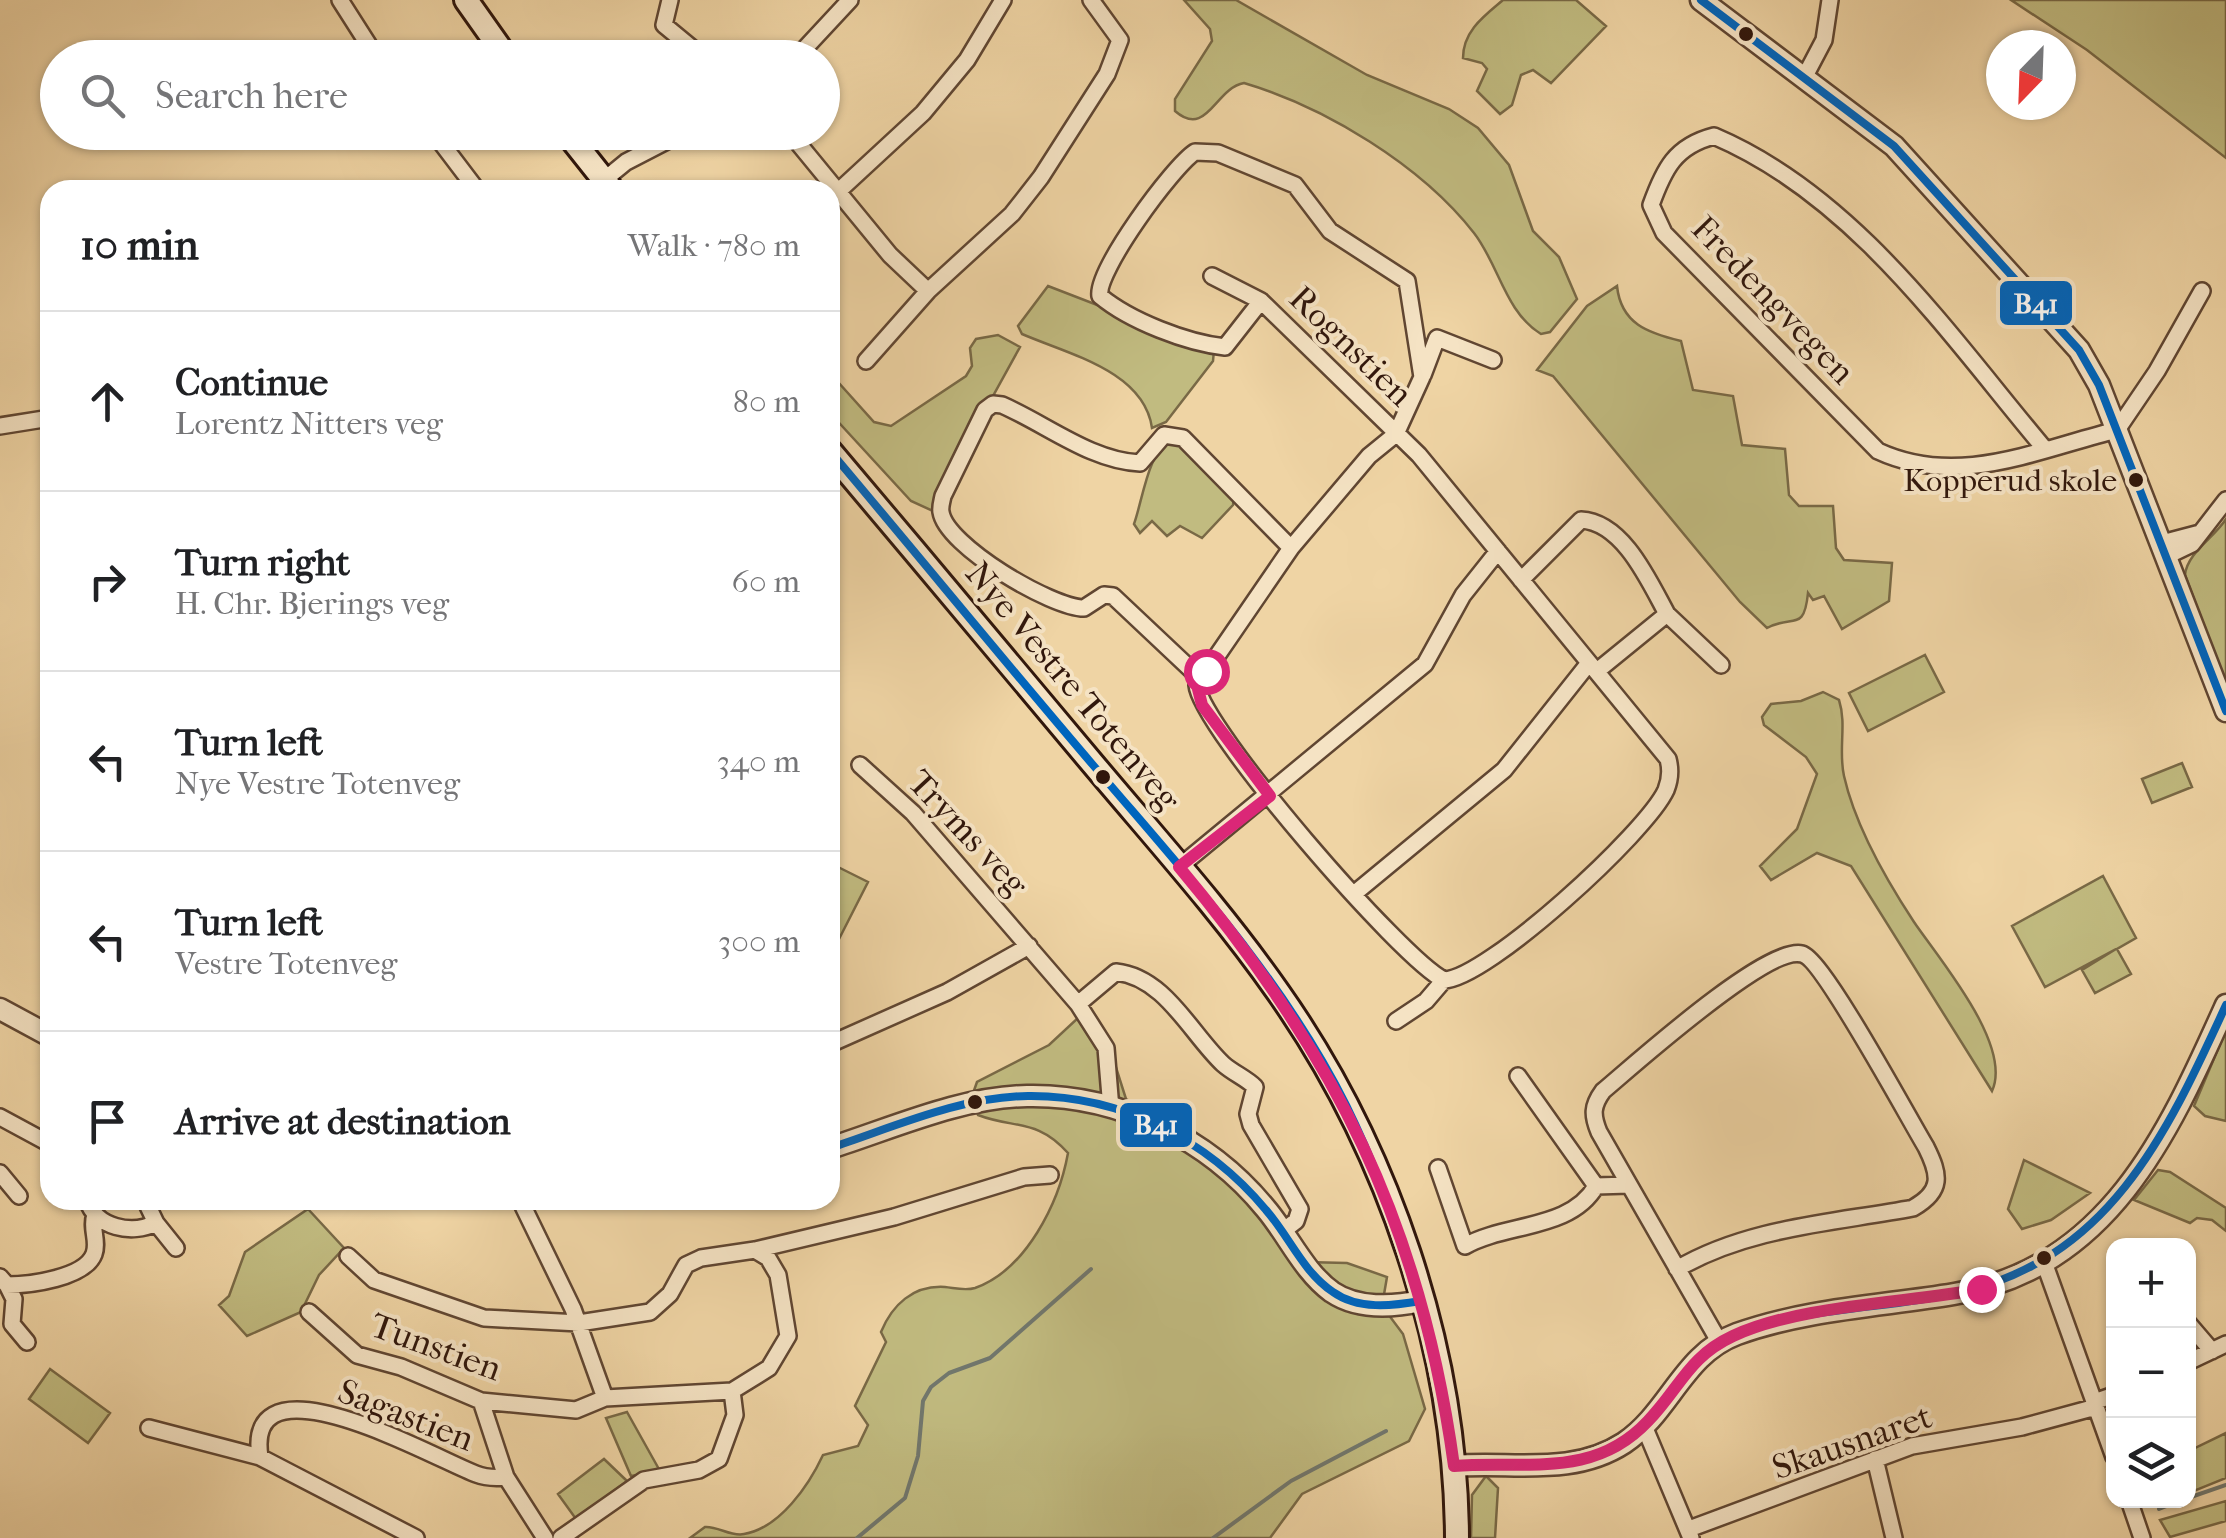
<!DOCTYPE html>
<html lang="en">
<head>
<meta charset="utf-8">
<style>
  :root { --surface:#fff; --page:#f2f2f2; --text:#202124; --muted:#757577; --line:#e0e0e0 }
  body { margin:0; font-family:"IM FELL French Canon",serif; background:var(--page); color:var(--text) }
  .controls { position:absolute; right:30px; bottom:30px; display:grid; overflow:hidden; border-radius:20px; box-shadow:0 2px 8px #0004 }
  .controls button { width:90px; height:90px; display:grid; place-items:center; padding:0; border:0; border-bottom:2px solid var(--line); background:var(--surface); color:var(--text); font:50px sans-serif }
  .compass { position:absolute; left:1986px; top:30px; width:90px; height:90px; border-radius:50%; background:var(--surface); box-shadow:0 2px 8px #0004; rotate:203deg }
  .stop { position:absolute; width:30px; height:30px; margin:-22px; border:8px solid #db2777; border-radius:50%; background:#fff }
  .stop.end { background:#db2777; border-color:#fff; box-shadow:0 2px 10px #0008 }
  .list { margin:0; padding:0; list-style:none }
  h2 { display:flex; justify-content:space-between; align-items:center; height:130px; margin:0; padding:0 40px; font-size:42px }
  h2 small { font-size:32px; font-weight:400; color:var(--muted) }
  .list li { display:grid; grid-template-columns:65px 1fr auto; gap:30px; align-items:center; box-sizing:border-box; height:180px; padding:0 40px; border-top:2px solid var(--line) }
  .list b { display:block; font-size:38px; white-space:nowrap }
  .list p { margin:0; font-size:32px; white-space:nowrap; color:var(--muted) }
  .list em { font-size:32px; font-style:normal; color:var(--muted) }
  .icon { flex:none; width:55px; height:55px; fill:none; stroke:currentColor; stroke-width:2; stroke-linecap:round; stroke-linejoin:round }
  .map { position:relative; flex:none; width:2226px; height:1538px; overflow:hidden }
  .search { position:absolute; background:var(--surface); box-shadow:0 2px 8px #0004; left:40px; top:40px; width:800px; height:110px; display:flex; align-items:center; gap:25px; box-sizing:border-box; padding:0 35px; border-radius:55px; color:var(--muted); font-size:38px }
  .panel { position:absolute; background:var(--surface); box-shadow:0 2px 8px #0004; left:40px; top:180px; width:800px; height:1030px; border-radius:30px }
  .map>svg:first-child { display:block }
  .green { fill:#c1bb80; stroke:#796946; stroke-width:2.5 }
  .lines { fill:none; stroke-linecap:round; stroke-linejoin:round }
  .stream { stroke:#71776d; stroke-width:4 }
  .minor-casing { stroke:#604632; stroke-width:20 }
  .tertiary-casing { stroke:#604632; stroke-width:25 }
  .secondary-casing { stroke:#31170c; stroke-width:28 }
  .minor { stroke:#f5e3c4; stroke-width:15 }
  .tertiary { stroke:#f5e3c4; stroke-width:20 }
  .secondary { stroke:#f5e3c4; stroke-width:22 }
  .bus-1-casing { stroke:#f5e3c4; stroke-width:15 }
  .bus-1 { stroke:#0065bd; stroke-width:8 }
  .route { stroke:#db2777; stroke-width:12 }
  .bus-dot { fill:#31170c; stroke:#f5e3c4; stroke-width:4 }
  .labels { text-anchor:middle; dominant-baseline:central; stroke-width:8; stroke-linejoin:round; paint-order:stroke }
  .bus-label { font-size:32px; fill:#31170c; stroke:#f5e3c4; text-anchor:end }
  .street-label { font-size:35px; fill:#31170c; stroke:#f5e3c4 }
  .line-badge { stroke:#f5e3c4; stroke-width:4 }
  .badge-label { font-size:28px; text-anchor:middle; font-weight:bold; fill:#fff }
</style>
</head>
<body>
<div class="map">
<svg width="2226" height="1538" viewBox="0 0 2226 1538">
  <rect width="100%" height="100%" fill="#efd4a4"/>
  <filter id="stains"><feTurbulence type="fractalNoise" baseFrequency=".002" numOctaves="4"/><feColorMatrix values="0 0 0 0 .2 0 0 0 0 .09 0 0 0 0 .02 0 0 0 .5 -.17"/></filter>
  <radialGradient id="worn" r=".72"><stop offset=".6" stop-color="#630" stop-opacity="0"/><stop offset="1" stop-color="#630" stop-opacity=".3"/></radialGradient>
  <path class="green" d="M1184 0H1236L1367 75 1449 109 1478 128 1509 165 1533 231 1559 257 1577 299 1550 332 1541 334C1505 312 1499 265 1474 233 1421 165 1325 107 1244 83 1215 88 1207 139 1175 111V99L1212 41 1210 29Z
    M1503 0H1576L1606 26 1551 83 1533 70 1521 75 1512 105 1500 114 1477 91 1487 69 1482 63 1463 58C1463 31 1484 16 1503 0Z
    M2011 0H2226V158L2087 50Z
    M1048 286 1214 350 1213 361 1166 422 1152 428C1144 371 1068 354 1022 334L1018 326Z
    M1617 286C1621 324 1648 333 1681 341L1693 390 1733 396 1742 445 1785 449 1789 495 1799 506H1833L1836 548 1844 560 1892 563 1889 601 1842 629 1824 596 1813 600 1808 593C1804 633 1793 614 1767 628L1740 602 1553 376 1537 370 1587 306Z
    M998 335 1020 347 966 445 944 516 911 501 831 414 830 395 838 382 874 422 891 426 966 376 972 366 970 348 976 339Z
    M1172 439 1185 444 1234 495 1233 505 1202 538 1180 526 1167 536 1152 521 1140 533 1134 524C1143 499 1148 450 1172 439Z
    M2226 519V685L2185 575C2187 553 2214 538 2226 519Z
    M1925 655 1944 692 1868 731 1849 693Z
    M1823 692 1839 700C1847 725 1838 750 1844 776 1855 825 1887 881 1914 922 1939 959 2013 1045 1992 1091L1851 866 1817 853 1771 880 1760 866 1797 829 1817 774 1806 757 1764 725 1762 717 1771 704 1801 701Z
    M2182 763 2192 787 2152 803 2142 779Z
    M830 863 868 882 837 943 830 940Z
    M2103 876 2136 938 2117 949 2131 974 2095 993 2082 970 2116 949 2045 987 2012 926Z
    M1079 1017 1114 1061 1126 1099C1227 1149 1246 1166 1305 1262L1347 1263 1387 1277 1382 1306 1403 1334 1425 1409 1409 1441 1302 1494 1270 1538H690L705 1527C718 1526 731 1537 744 1534 780 1528 809 1485 823 1455L858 1446 868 1425 855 1406 886 1342 881 1332C892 1305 913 1285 945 1287 955 1288 965 1291 975 1288 1026 1270 1059 1203 1068 1153 1037 1118 1014 1129 978 1115L971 1099 977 1082 1049 1045Z
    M2226 1030V1121L2205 1116 2194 1106Z
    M2024 1160 2090 1193 2051 1220 2022 1229 2008 1209Z
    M2158 1170 2170 1172 2226 1208V1231L2212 1220 2197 1218 2190 1223 2134 1200Z
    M308 1209 344 1248 319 1275 301 1312 247 1336 219 1305 229 1296 245 1252Z
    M50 1369 110 1413 88 1443 29 1399Z
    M627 1412 660 1471 631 1476 606 1418Z
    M2226 1433V1478L2189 1493V1451Z
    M604 1459 627 1481 576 1519 558 1494Z
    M1486 1476 1498 1488 1495 1538H1471L1472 1495Z
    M2226 1501V1521L2170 1537 2160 1520Z"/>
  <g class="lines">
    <path class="stream" d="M2188 1498 2226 1485
      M2159 1509 2182 1500
      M857 1538 905 1498 918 1456 923 1401 931 1387 949 1373 990 1358 1091 1269
      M1213 1538 1291 1481 1386 1431"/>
    <defs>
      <path id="minor" d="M340 0 377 58
        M670 0 664 25 704 58
        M796 58 850 0
        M1804 78 1824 40 1830 0
        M433 132 477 190
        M789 132 890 255 928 291 1012 214 1041 177 1107 74 1120 40 1091 0
        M604 180 626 162 684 132
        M830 199 923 113 967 60 1003 0
        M1212 276 1261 301
        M866 361 928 291
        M1423 375 1437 338 1493 360
        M0 426 50 418
        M2044 448C1949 335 1855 196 1714 136 1675 146 1664 169 1651 205L1664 233 1878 451C1958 488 2036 450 2117 430L2157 371 2202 291
        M2162 543 2200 533
        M2167 556 2192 544 2226 500
        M1521 580 1581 520C1623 522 1649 581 1667 614L1597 671
        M1667 614 1721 665
        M1200 678 1113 596 1104 595 1084 608C1052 608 946 546 941 512 940 507 942 501 943 496L985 410 993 404 1002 405C1046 424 1091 461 1140 463L1164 435 1183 438 1291 548
        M860 765 913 813 1078 1004 1106 1048 1111 1109
        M1179 867 1425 664 1463 595 1498 551
        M1355 893 1504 770 1589 663
        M1078 1004 1116 972C1165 977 1191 1034 1223 1064 1233 1073 1246 1078 1255 1087L1248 1114 1251 1125 1300 1209 1296 1221 1283 1231
        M1396 1021 1426 1001 1444 980C1402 960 1200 727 1197 685L1291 548 1369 456 1396 434 1422 377 1407 281 1330 231 1295 185 1218 153 1195 152C1173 166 1095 272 1100 296 1130 321 1187 343 1225 347L1261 301 1419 455 1668 759C1671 770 1670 780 1666 790 1647 832 1487 979 1444 980
        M830 1044 947 992 1029 946
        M1518 1076 1596 1186
        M0 1117 50 1144
        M1438 1168 1465 1246C1505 1223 1571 1230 1596 1186L1629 1185
        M0 1173 19 1196
        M87 1200C96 1228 132 1235 156 1223
        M145 1200 156 1223 176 1248
        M520 1200 573 1309 605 1398
        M348 1256 374 1280 484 1318 579 1323 650 1312 670 1294 686 1265 701 1258 755 1250 894 1217 1024 1177 1050 1175
        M2045 1265 2114 1457
        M1677 1269C1748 1227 1834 1223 1913 1208 1943 1191 1940 1175 1926 1147 1909 1119 1823 959 1802 954 1767 945 1634 1065 1603 1091 1592 1106 1592 1115 1599 1132L1720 1343
        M0 1277 7 1285C30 1285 85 1278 94 1254 99 1241 90 1228 95 1215
        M7 1285 14 1299 12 1324 27 1342
        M309 1312 357 1355 401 1367 481 1401 576 1410 605 1398 732 1391 769 1368 788 1336 778 1275 768 1258 755 1250
        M2188 1323 2212 1351
        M2188 1362 2226 1344
        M481 1401 506 1477 545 1538
        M2094 1402 2114 1395
        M1644 1426 1691 1538
        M149 1428 260 1457 416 1538
        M260 1457C243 1349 436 1459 476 1474 486 1478 496 1478 506 1477
        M1875 1459 1894 1538
        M2129 1500 2142 1538
        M1689 1529 1912 1446 2022 1427 2096 1407
        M561 1538 644 1480 699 1470 719 1459 735 1415 732 1391"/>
      <path id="tertiary" d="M1701 0 1894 146 2079 350 2099 385 2226 711
        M0 1009 50 1036
        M830 1148C893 1128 961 1097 1027 1096 1119 1094 1209 1139 1266 1209 1288 1235 1304 1272 1332 1292 1357 1309 1393 1307 1421 1301
        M1454 1466C1511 1461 1572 1477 1624 1443 1670 1412 1683 1354 1737 1334 1807 1309 1882 1306 1954 1294 2109 1268 2168 1134 2226 1005"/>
      <path id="secondary" d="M466 0 507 58
        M566 132 612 190
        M830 451C918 555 1005 659 1093 764 1156 839 1222 912 1278 992 1388 1148 1456 1348 1457 1538"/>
    </defs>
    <use href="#minor" class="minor-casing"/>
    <use href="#tertiary" class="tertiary-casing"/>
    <use href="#secondary" class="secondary-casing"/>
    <use href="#minor" class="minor"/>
    <use href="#tertiary" class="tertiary"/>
    <use href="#secondary" class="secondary"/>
    <defs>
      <path id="bus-1" d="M1701 0 1894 146 2079 350 2099 385 2226 711
        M830 451C918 555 1004 661 1093 765 1184 872 1282 977 1346 1105 1402 1219 1434 1340 1454 1466 1529 1462 1604 1477 1657 1411 1681 1382 1700 1349 1738 1334 1806 1307 1882 1309 1953 1294 2108 1262 2166 1136 2226 1005
        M830 1148C894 1127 959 1097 1028 1096 1120 1095 1207 1139 1266 1210 1289 1236 1303 1272 1333 1292 1358 1310 1392 1306 1421 1301"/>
    </defs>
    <use href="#bus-1" class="bus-1-casing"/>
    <use href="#bus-1" class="bus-1"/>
  </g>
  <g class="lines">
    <path class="route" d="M1206 671 1197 685 1202 705 1270 796 1179 867C1335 1053 1421 1224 1454 1466 1524 1460 1593 1480 1648 1421 1680 1388 1688 1357 1733 1336 1799 1305 1907 1303 1981 1289"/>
  </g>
  <g class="bus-dot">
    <circle cx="1746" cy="34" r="9"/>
    <circle cx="2136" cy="480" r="9"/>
    <circle cx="1103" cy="777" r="9"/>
    <circle cx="975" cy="1102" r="9"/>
    <circle cx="2044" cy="1258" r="9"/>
  </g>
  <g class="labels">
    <g class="bus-label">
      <text x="2117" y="480">Kopperud skole</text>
    </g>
    <g class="street-label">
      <text transform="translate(1773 300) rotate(46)">Fredengvegen</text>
      <text transform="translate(1351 346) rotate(44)">Rognstien</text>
      <text transform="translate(1073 686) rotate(50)">Nye Vestre Totenveg</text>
      <text transform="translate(968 833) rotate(47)">Tryms veg</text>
      <text transform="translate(436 1347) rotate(20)">Tunstien</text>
      <text transform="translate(406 1415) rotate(21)">Sagastien</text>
      <text transform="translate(1852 1442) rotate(-19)">Skausnaret</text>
    </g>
  </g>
  <g class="line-badge">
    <rect x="1998" y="279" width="76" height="48" rx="10" fill="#0065bd"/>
    <rect x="1118" y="1101" width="76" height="48" rx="10" fill="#0065bd"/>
  </g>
  <g class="badge-label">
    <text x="2036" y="313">B41</text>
    <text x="1156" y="1134">B41</text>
  </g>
  <rect width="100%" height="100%" filter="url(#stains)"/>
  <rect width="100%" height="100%" fill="url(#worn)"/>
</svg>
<div class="controls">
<button>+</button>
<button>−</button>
<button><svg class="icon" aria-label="layers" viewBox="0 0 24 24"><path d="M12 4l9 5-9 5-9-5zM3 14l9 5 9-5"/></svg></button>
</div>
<svg class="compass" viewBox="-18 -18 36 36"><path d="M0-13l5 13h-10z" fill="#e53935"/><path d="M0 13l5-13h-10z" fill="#757577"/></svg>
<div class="stop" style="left:1206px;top:671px"></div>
<div class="stop end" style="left:1981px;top:1289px"></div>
<div class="search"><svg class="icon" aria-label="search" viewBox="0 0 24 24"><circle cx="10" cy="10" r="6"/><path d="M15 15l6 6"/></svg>Search here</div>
<section class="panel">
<h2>10 min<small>Walk · 780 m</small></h2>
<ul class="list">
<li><svg class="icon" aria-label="ahead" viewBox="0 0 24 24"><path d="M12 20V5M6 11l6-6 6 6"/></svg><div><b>Continue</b><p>Lorentz Nitters veg</p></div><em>80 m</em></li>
<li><svg class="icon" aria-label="right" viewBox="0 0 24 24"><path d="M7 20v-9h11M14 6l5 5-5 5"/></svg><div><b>Turn right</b><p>H. Chr. Bjerings veg</p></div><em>60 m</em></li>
<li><svg class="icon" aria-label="left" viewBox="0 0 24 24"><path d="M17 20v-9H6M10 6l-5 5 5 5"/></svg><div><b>Turn left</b><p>Nye Vestre Totenveg</p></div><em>340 m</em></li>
<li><svg class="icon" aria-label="left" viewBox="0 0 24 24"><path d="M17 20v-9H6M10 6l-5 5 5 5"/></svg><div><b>Turn left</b><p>Vestre Totenveg</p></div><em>300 m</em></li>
<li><svg class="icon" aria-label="arrive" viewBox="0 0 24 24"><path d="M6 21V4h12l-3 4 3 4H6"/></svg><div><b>Arrive at destination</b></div></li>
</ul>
</section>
</div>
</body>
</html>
